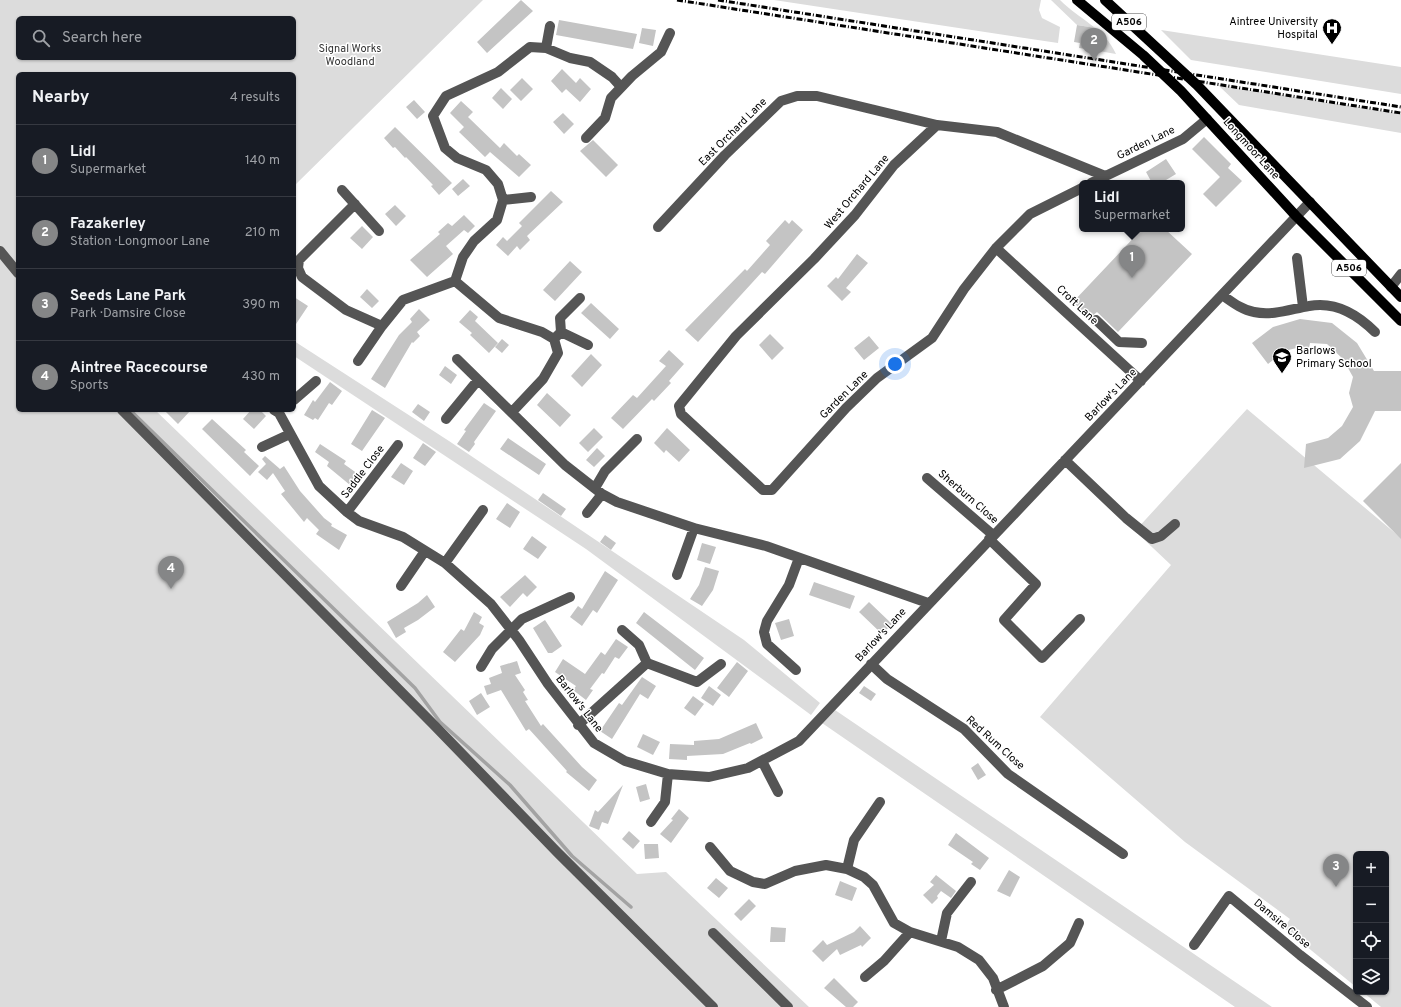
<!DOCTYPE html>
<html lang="en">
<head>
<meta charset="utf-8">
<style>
  :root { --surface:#171b24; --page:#20242c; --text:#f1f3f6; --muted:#9ea1a6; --line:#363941; --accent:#858687 }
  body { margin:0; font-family:Overpass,sans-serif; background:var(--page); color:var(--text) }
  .controls { position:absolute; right:12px; bottom:12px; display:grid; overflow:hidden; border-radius:6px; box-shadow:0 1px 3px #0004 }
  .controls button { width:36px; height:36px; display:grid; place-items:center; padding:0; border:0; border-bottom:1px solid var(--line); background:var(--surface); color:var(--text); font:20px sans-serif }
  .you { position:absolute; left:895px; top:364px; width:14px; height:14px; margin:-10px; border:3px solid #fff; border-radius:50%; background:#1a73e8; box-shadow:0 0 0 6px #1a73e833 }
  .badge { display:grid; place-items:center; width:26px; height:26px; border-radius:50%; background:var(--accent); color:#fff; font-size:13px; font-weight:700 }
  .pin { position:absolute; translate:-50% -33px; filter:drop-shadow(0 1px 2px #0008) }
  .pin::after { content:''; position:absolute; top:21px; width:14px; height:12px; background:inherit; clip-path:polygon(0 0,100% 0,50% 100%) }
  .popup { position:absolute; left:1079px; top:180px; width:106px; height:52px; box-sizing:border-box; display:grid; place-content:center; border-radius:6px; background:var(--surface); filter:drop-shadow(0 1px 3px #0005); font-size:13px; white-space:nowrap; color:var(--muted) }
  .popup b { font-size:15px; color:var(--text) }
  .popup::after { content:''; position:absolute; left:50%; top:100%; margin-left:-8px; border:8px solid transparent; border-top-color:var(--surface) }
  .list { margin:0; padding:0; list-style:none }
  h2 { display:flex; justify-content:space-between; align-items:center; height:52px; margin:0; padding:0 16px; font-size:17px }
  h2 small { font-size:13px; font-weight:400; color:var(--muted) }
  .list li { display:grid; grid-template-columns:26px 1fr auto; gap:12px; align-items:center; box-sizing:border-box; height:72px; padding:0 16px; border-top:1px solid var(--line) }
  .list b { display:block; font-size:15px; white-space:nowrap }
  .list p { margin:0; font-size:13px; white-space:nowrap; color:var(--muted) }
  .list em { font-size:13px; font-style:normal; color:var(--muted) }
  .icon { flex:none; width:22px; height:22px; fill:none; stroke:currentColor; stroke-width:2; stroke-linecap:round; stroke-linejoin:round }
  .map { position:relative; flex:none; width:1401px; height:1007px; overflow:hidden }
  .search { position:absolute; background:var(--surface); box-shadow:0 1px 3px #0004; left:16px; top:16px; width:280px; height:44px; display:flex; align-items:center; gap:10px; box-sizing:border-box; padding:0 14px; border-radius:6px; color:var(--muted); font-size:15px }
  .panel { position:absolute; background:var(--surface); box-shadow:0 1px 3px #0004; left:16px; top:72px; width:280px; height:340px; border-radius:6px }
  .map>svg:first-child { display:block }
  .green { fill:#dcdcdc; fill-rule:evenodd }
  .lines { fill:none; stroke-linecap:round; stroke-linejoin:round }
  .stream { stroke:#a3a3a3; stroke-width:3.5 }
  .building { fill:#c4c4c4 }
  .minor { stroke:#555; stroke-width:10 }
  .major { stroke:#000; stroke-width:10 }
  .rail { stroke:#000; stroke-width:3; stroke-dasharray:6 2 1 2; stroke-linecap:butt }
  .labels { text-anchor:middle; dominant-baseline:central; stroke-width:3; stroke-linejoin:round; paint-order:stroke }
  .shield { fill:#fff; stroke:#4c4c4c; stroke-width:1 }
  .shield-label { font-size:10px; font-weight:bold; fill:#000 }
  .poi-label { font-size:11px; fill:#000; stroke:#fff; text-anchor:end }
  .park-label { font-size:11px; fill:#333; stroke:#fff }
  .street-label { font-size:11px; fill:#000; stroke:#fff }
</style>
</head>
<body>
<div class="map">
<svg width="1401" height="1007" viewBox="0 0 1401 1007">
  <rect width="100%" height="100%" fill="#fff"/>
  <path class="green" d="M0 0H483L294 186V74H18V410H155L637 874 666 872 809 1007H0ZM18 18H294V58H18Z
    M774 0H1041L1039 10 1042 18 1060 27 1058 43Z
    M1051 0H1060C1079 19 1105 29 1116 54L1093 50 1096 28 1077 25Z
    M1161 30 1401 67V94L1191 60Z
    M1218 85 1401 114V133L1239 105Z
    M294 341 449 441 744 640 820 703 811 715 586 549 294 356Z
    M1247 409 1401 538V1007H1381L1363 992H1386V854H1356V987L1284 928 1290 919 1185 842 1040 717 1171 565 1135 531Z
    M835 710 1272 1007H1235L822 723Z"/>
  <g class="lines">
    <path class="stream" d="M130 410 415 688 440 722 510 785 572 856 631 907"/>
  </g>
  <path class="building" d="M521 0 533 11 487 53 477 42Z
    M559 20 637 34 633 49 556 35Z
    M1077 25 1096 28 1093 50 1079 48 1080 43 1074 42Z
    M642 28 656 30 653 46 639 43Z
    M562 69 576 83 580 78 591 89 580 102 566 89 562 93 551 81Z
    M522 78 533 89 521 101 510 90Z
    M501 88 512 99 503 109 492 98Z
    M414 100 425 112 417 119 406 107Z
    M461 101 473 112 468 117 500 148 504 143 517 156 519 154 531 165 519 177 490 152 485 157 459 132 464 127 450 113Z
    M563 113 574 124 564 134 553 122Z
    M395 127 452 183 439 195 431 186 433 185 406 157 405 158 395 147 393 148 384 138Z
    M1204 137 1231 164 1228 168 1242 181 1216 207 1203 194 1220 177 1192 149Z
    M593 140 618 165 606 177 580 151Z
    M1166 159 1176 174 1161 183H1152L1146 172Z
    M463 179 470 186 458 196 452 189Z
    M551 191 563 202 527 236 530 240 520 250 517 246 508 256 496 245 503 237 507 241 522 226 519 223Z
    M395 205 406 216 396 226 385 214Z
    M464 215 475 226 468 233 464 230 446 246 453 254 427 277 410 260 440 234 438 232 448 223 452 226Z
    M785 220 789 224 792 220 803 230 765 274 762 272 698 342 685 330 745 269 747 271 770 245 766 241Z
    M362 226 373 237 362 249 350 238Z
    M1142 229H1165L1192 254 1118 332 1097 312 1090 318 1073 302Z
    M857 254 868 263 846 288 851 292 842 301 827 286 836 277 838 279Z
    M570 261 582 272 555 301 543 290Z
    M367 289 379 301 372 308 360 297Z
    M294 297 308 306 294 327Z
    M591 303 619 329 610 339 581 313Z
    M419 309 430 320 417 332 420 336 413 343 412 342 385 388 371 379 399 335 412 322 410 319Z
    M470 310 478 317 475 321 498 343 489 353 470 335 472 333 459 322Z
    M1300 319 1332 323 1357 343 1374 371H1401V411H1375L1360 441 1340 459 1304 468 1306 444 1328 438 1342 426 1353 407 1349 393 1353 377 1343 359 1327 344 1310 343 1309 348 1301 347 1284 351 1268 364 1252 343 1273 327Z
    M770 334 784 348 772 360 759 345Z
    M869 336 879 348 864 360 854 348Z
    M502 339 509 345 502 353 495 347Z
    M669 350 684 364 669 381 671 383 654 401 652 399 623 429 611 418 633 395 637 398 666 366 659 361Z
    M591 354 602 365 582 387 571 376Z
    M445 366 457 375 451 384 439 375Z
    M330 382 342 391 332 405 329 403 318 420 315 418 313 420 304 415 313 400 315 402Z
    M547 393 571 415 560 427 537 405Z
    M484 403 496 411 474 442 475 444 469 452 457 444 466 431 464 430Z
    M418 404 430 412 424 421 412 412Z
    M164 410H191L178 424Z
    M251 410H260L266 416 254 429 243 419Z
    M372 410 385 418 362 451 351 444Z
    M212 419 246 450 244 452 259 466 250 476 202 429Z
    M594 428 603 437 588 452 579 443Z
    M667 428 690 450 679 462 666 450 664 453 654 443Z
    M508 438 546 464 539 475 500 449Z
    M423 443 436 452 425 466 413 458Z
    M320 444 346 461 344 464 358 474 350 485 327 466 329 462 315 452Z
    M597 448 605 456 594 467 586 460Z
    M265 456 280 469 284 466 300 491 324 518 332 524 331 526 347 535 339 550 316 534 319 530 307 518 304 522 281 494 285 491 273 473 267 480 258 472 266 464 262 459Z
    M401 463 413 471 404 485 391 477Z
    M1401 463V539L1363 501Z
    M543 493 566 509 561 516 538 500Z
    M507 503 520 512 510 528 496 519Z
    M605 535 616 543 611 550 600 542Z
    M532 536 547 547 538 559 523 549Z
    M702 543 716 547 710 564 697 560Z
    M705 567 719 571 713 590 702 606 690 599 699 585Z
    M605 571 618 580 597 613 593 610 582 626 570 617 578 606 582 609Z
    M525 575 537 587 527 597 523 593 510 607 500 597Z
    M814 582 855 596 850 609 809 595Z
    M427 595 435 607 418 620 404 628 406 632 396 638 387 622 418 603Z
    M869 602 892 624 882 634 859 612Z
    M474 612 482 617 479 623 484 626 480 635 455 662 443 652 461 629 464 631Z
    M644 612 704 658 695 670 636 623Z
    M789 619 794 636 781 640 775 623Z
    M545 620 562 646 552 653H548L533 628Z
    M616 639 628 647 619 659 615 657 604 674 602 673 590 689 593 690 586 700 573 690 576 686 555 672 563 659 585 674 601 652 605 655Z
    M517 661 521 673 515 675 525 690 523 692 528 700 525 701 541 726 543 724 582 767 597 780 589 791 566 772 567 771 529 729 526 731 501 690 487 695 484 686 491 684 489 678 502 673 500 666Z
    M737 662 748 671 729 697 717 688Z
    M642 677 656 686 648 699 640 694 612 739 600 731 619 703 622 705Z
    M709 686 721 695 713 706 701 698Z
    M864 686 876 694 871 701 859 693Z
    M481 693 490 707 477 715 469 701Z
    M693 696 704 704 695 716 684 708Z
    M756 723 763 738 751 744 750 743 723 754 687 756V760L669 759 670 744 694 745V741L719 739Z
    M643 734 660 742 653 755 637 747Z
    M978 763 986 775 978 780 971 768Z
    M646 784 650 799 640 802 636 787Z
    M623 785 608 824 602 822 599 830 589 826 595 810 598 812Z
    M679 809 689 818 671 843 660 834 673 820 671 819Z
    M629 831 640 841 633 849 622 839Z
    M956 833 989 858 980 870 971 864 973 862 948 845Z
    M644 844H658L659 858 645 859Z
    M1009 870 1020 877 1010 897 997 891Z
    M936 875 956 891 951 898 941 891 937 896 938 898 932 904 923 895 934 885 930 882Z
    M716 878 728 888 719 898 707 888Z
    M840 881 857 888 852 901 835 895Z
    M749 899 756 906 741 921 734 914Z
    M860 926 871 938 862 947 861 945 840 955 837 949 823 962 812 951 823 940 827 945 854 932Z
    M771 927 786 928 785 942H770Z
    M834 978 858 1002 853 1007H846L824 988Z"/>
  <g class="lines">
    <path class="minor" d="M546 48 550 26
      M586 138 605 118 611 98 632 76 661 52 670 33
      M1091 183 1183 139 1207 119
      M1082 188 1030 214 996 248 964 289 932 338 877 378 846 408 772 490H763L681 414 679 406 736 336 814 259 855 215 894 165 937 125 997 132 1105 176
      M342 190 379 231
      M503 200 531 197
      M355 204 299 260 298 268 302 277 346 310 382 326 403 300 455 281 499 318 542 332 554 339 558 353 543 379 512 412
      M658 227 725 155 781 101 797 96H817L937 125
      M996 248 1141 381
      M0 251 18 273
      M1297 258 1303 307
      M455 281 463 257 474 241 497 220 503 200 498 184 486 170 457 158 445 148 433 116 446 96 498 72 530 47 546 48 570 58 590 62 612 77 621 87
      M1391 287 1401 274
      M1222 295C1232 302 1242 310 1254 312 1273 316 1291 309 1309 306 1335 301 1357 314 1375 332
      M1096 320 1119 342 1142 343
      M561 332 588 345
      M554 339 561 332 560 318 580 298
      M457 359 565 465 602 494 617 502 694 528 766 546 928 603
      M358 361 382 326
      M294 400 316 381
      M122 410 433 724 558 853 713 1007
      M274 410 279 413 319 486 347 512 359 521 403 537 445 563 491 604 519 640 548 684 594 743 625 761 668 774 709 777 748 768 799 741 1310 202
      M446 419 478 380
      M262 447 290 434
      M1065 460 1126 518 1152 539 1161 536 1175 524
      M927 478 993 535
      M595 488 605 471 637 439
      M347 512 398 445
      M587 513 602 494
      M989 539 1036 584 1004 620 1042 658 1080 619
      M445 563 483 510
      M677 575 694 528
      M401 586 425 551
      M622 630 639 645 647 663
      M871 664 887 679 964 729 1008 774 1123 854
      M481 667 492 649 522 619 570 597
      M796 670 767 644 764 632 767 621 789 585 799 558
      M578 725 647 663 697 682 721 664
      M762 761 778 792
      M651 822 665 802 668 774
      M710 847 730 871 753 882 765 884 795 871 826 865 847 869 864 877 873 885 894 923 910 932 958 947 979 960 993 978 1004 1007
      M847 869 854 840 880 802
      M713 933 788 1007
      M941 941 947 913 971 882
      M1194 945 1229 896 1300 955 1367 1007
      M865 977 884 961 910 932
      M996 990 1043 966 1070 943 1079 923"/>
    <path class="major" d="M1077 0 1143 55 1181 91 1296 216 1401 321
      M1105 0 1197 85 1401 297"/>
    <path class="rail" d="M677 0 1401 113
      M718 0 1401 107"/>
  </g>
  <defs>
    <symbol id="hospital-pin" viewBox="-11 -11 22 30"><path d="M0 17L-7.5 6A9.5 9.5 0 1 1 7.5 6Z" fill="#000" stroke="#fff"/><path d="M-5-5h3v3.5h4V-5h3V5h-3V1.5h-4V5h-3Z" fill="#fff"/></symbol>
    <symbol id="school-pin" viewBox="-11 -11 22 30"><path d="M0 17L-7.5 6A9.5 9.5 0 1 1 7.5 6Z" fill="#000" stroke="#fff"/><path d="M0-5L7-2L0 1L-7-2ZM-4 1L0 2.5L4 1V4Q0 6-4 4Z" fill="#fff"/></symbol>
  </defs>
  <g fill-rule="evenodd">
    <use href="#hospital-pin" x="1321" y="17" width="22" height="30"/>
    <use href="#school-pin" x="1271" y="346" width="22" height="30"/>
  </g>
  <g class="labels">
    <g class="shield">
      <rect x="1112" y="14" width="34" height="16" rx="3"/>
      <rect x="1332" y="260" width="34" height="16" rx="3"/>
    </g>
    <g class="shield-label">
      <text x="1129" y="22">A506</text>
      <text x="1349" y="268">A506</text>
    </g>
    <g class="poi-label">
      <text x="1318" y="22">Aintree University<tspan x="1318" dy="13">Hospital</tspan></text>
      <text x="1296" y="351" text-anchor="start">Barlows<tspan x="1296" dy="13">Primary School</tspan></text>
    </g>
    <g class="park-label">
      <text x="350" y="49">Signal Works<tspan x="350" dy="13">Woodland</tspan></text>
    </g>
    <g class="street-label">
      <text transform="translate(733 132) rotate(-45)">East Orchard Lane</text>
      <text transform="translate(1146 143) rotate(-26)">Garden Lane</text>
      <text transform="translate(1251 149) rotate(48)">Longmoor Lane</text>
      <text transform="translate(857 192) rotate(-50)">West Orchard Lane</text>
      <text transform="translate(1077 305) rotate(43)">Croft Lane</text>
      <text transform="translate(844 395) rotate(-45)">Garden Lane</text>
      <text transform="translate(1111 395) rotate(-46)">Barlow's Lane</text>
      <text transform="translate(363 472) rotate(-53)">Saddle Close</text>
      <text transform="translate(968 497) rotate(41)">Sherburn Close</text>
      <text transform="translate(881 635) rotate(-47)">Barlow's Lane</text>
      <text transform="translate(579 704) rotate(52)">Barlow's Lane</text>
      <text transform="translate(995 743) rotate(42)">Red Rum Close</text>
      <text transform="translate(1282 924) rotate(40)">Damsire Close</text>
    </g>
  </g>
</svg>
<div class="controls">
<button>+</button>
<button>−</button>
<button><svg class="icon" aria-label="locate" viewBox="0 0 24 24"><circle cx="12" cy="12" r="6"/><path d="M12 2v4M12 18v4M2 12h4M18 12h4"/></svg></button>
<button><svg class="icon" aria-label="layers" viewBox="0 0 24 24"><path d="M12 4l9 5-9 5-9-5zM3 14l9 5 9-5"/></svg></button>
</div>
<div class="you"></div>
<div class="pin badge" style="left:1132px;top:278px">1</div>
<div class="popup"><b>Lidl</b>Supermarket</div>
<div class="pin badge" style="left:1094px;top:61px">2</div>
<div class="pin badge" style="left:1336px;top:887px">3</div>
<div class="pin badge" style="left:171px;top:589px">4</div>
<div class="search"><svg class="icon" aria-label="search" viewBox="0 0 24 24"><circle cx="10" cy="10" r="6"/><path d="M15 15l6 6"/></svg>Search here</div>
<section class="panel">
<h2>Nearby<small>4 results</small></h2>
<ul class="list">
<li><span class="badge">1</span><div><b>Lidl</b><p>Supermarket</p></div><em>140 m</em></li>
<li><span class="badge">2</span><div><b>Fazakerley</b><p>Station · Longmoor Lane</p></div><em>210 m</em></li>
<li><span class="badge">3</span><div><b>Seeds Lane Park</b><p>Park · Damsire Close</p></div><em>390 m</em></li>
<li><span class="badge">4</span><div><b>Aintree Racecourse</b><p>Sports</p></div><em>430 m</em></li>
</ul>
</section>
</div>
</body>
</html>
